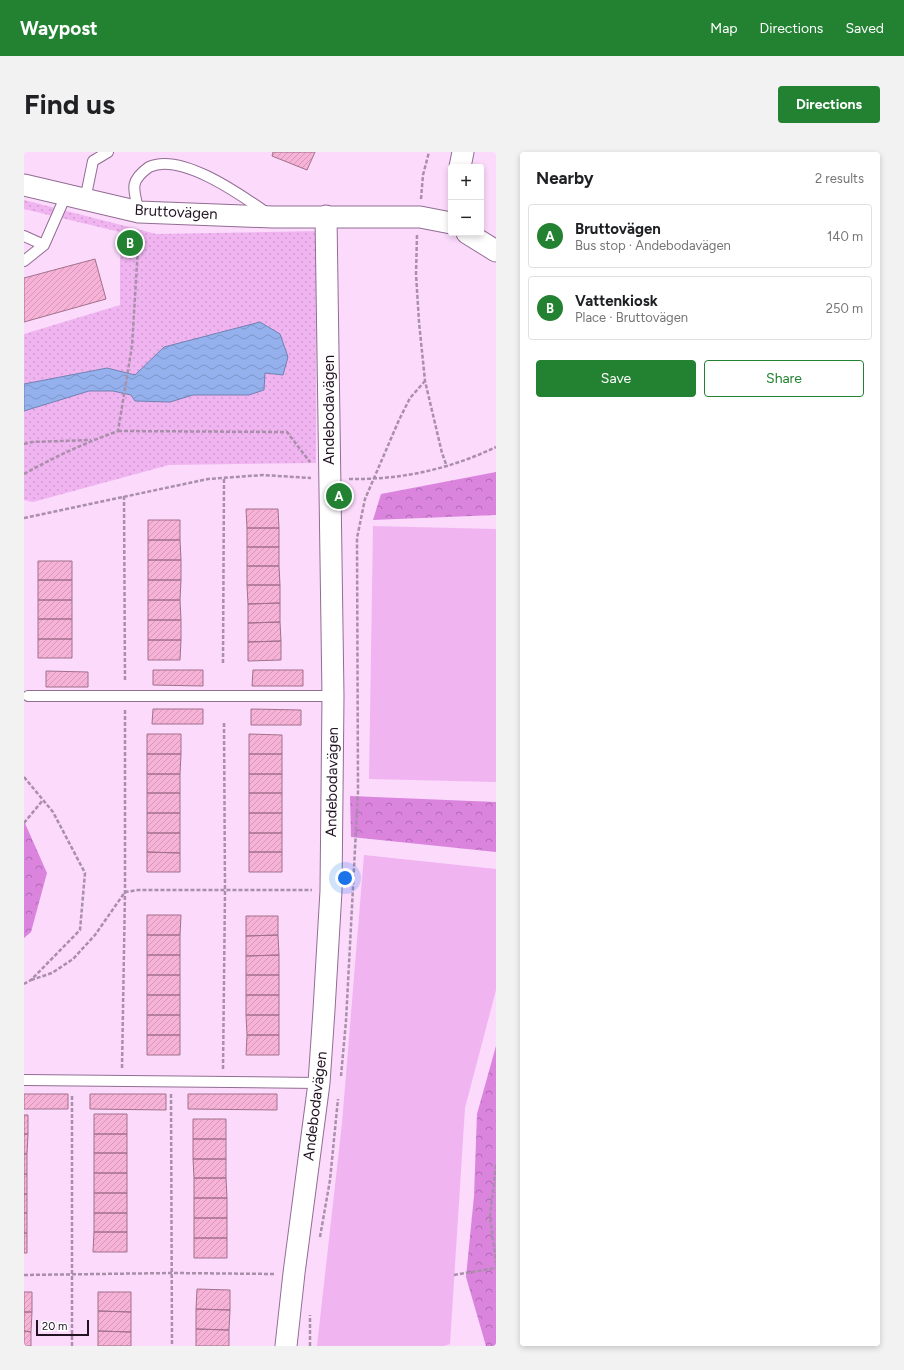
<!DOCTYPE html>
<html lang="en">
<head>
<meta charset="utf-8">
<style>
  :root { --surface:#fff; --page:#f2f2f2; --text:#202124; --muted:#757577; --line:#e0e0e0; --accent:#238132 }
  body { margin:0; font-family:Figtree,sans-serif; background:var(--page); color:var(--text) }
  .controls { position:absolute; right:12px; top:12px; display:grid; overflow:hidden; border-radius:4px; box-shadow:0 2px 6px #0003 }
  .controls button { width:36px; height:36px; display:grid; place-items:center; padding:0; border:0; border-bottom:1px solid var(--line); background:var(--surface); color:var(--text); font:20px sans-serif }
  .scale { position:absolute; left:12px; bottom:10px; width:53px; box-sizing:border-box; padding-left:4px; border:2px solid #211322; border-top:0; font-size:11px; line-height:14px; white-space:nowrap; color:#211322; -webkit-text-stroke:3px #fff; paint-order:stroke }
  .you { position:absolute; left:321px; top:726px; width:14px; height:14px; margin:-10px; border:3px solid #fff; border-radius:50%; background:#1a73e8; box-shadow:0 0 0 6px #1a73e833 }
  .badge { display:grid; place-items:center; width:26px; height:26px; border-radius:50%; background:var(--accent); color:#fff; font-size:13px; font-weight:700 }
  .pin { position:absolute; translate:-50% -50%; border:2px solid #fff; box-shadow:0 1px 4px #0006 }
  .list { margin:0; padding:0; list-style:none }
  h2 { display:flex; justify-content:space-between; align-items:center; height:52px; margin:0; padding:0 16px; font-size:17px }
  h2 small { font-size:13px; font-weight:400; color:var(--muted) }
  .list li { display:grid; grid-template-columns:26px 1fr auto; gap:12px; align-items:center; box-sizing:border-box; height:64px; margin:0 8px 8px; padding:0 8px; border:1px solid var(--line); border-radius:4px }
  .list b { display:block; font-size:15px; white-space:nowrap }
  .list p { margin:0; font-size:13px; white-space:nowrap; color:var(--muted) }
  .list em { font-size:13px; font-style:normal; color:var(--muted) }
  .actions { display:flex; gap:8px; padding:12px 16px }
  .actions a { flex:1; padding:9px 0; border:1px solid var(--accent); border-radius:4px; text-align:center; font-size:14px; color:var(--accent) }
  .actions .main { background:var(--accent); color:#fff }
  .map { position:relative; flex:none; width:472px; height:1194px; overflow:hidden; border-radius:4px }
  header { display:flex; align-items:center; gap:24px; box-sizing:border-box; height:56px; padding:0 20px; background:var(--accent); color:#fff }
  header strong { font-size:19px }
  nav { display:flex; gap:22px; margin-inline-start:auto; font-size:14px }
  .intro { display:flex; align-items:center; justify-content:space-between; box-sizing:border-box; height:96px; padding:0 24px }
  h1 { margin:0; font-size:28px }
  .button { padding:10px 18px; border-radius:4px; background:var(--accent); color:#fff; font-size:14px; font-weight:700 }
  main { display:flex; gap:24px; padding:0 24px }
  aside { flex:1; background:var(--surface); border-radius:4px; box-shadow:0 2px 6px #0003 }
  .map>svg:first-child { display:block }
  .grass { fill:url(#grass-dots) }
  .forest { fill:url(#forest-crowns) }
  .park { fill:#f0b5f1 }
  .water { fill:url(#water-waves); stroke:#7281b0 }
  .building { fill:url(#building-hatch); stroke:#a2718b }
  .lines { fill:none; stroke-linecap:round; stroke-linejoin:round }
  .service-casing { stroke:#926d93; stroke-width:12 }
  .minor-casing { stroke:#926d93; stroke-width:23 }
  .path { stroke:#a98faa; stroke-width:2.5; stroke-dasharray:4 2; stroke-linecap:butt }
  .service { stroke:#fff; stroke-width:10 }
  .minor { stroke:#fff; stroke-width:21 }
  .labels { text-anchor:middle; dominant-baseline:central; stroke-width:3; stroke-linejoin:round; paint-order:stroke }
  .street-label { font-size:15px; fill:#211322; stroke:#fff }
</style>
</head>
<body>
<header>
<strong>Waypost</strong>
<nav><a>Map</a><a>Directions</a><a>Saved</a></nav>
</header>
<div class="intro"><h1>Find us</h1><a class="button">Directions</a></div>
<main>
<div class="map">
<svg width="472" height="1194" viewBox="0 0 472 1194">
  <defs>
    <pattern id="grass-dots" width="8" height="8" patternUnits="userSpaceOnUse"><rect width="8" height="8" fill="#f0b5f1"/><path d="M2 2h.1M6 6h.1" fill="none" stroke="#ce9bce" stroke-width="1.8" stroke-linecap="round"/></pattern>
    <pattern id="forest-crowns" width="20" height="18" patternUnits="userSpaceOnUse"><rect width="20" height="18" fill="#da84de"/><path d="M2 6a3 3 0 1 1 6 0M12 15a3 3 0 1 1 6 0" fill="none" stroke="#b06bb4"/></pattern>
    <pattern id="water-waves" width="16" height="10" patternUnits="userSpaceOnUse"><rect width="16" height="10" fill="#94b0ed"/><path d="M0 5q4-4 8 0t8 0" fill="none" stroke="#7f96cb"/></pattern>
    <pattern id="building-hatch" width="6" height="6" patternUnits="userSpaceOnUse"><rect width="6" height="6" fill="#f7b2d7"/><path d="M-1 1l2-2M0 6l6-6M5 7l2-2" fill="none" stroke="#d398b8"/></pattern>
  </defs>
  <rect width="100%" height="100%" fill="#fbdafc"/>
  <path class="grass" d="M0 48 132 82 293 79 292 311 145 313 9 350 0 348V182L96 153V80L0 57Z"/>
  <path class="forest" d="M472 320V363L349 368 357 342Z
    M326 644 472 650V700L327 685Z
    M0 669 23 721 7 780 0 786Z
    M472 894V1194H462L442 1125 450 1044 453 962Z"/>
  <path class="park" d="M349 374 472 377V630L345 627Z
    M340 703 472 717V838L441 956 426 1192 420 1194H293L318 971Z"/>
  <path class="water" d="M236 170 256 182 264 205 259 223 241 221 240 238 225 243H169L146 250 111 249 107 243 89 239H65L0 259V232L83 216 111 223 140 195Z"/>
  <path class="building" d="M249 0H291L283 18 248 4Z
    M102 87 111 88 109 95 101 93Z
    M71 107 82 147 0 170V126Z
    M222 357H254L255 376H223Z
    M124 368H156V388H124Z
    M223 376H255V395H223Z
    M124 388H156L157 408H124Z
    M223 395H255V414H223Z
    M124 408H157V428H124Z
    M14 409H48V428H14Z
    M223 414H255L256 433H223Z
    M14 428H48V448H14Z
    M124 428H157L156 448H124Z
    M223 433H256V451L224 452Z
    M14 448H48V467H14Z
    M124 448H156L157 468H124Z
    M256 451V470L224 471V452Z
    M14 467H48V487H14Z
    M124 468H157V488H124Z
    M256 470 257 489 224 490V471Z
    M14 487H48V506H14Z
    M124 488H157L156 508H124Z
    M257 489V508L224 509V490Z
    M129 518H179V534L129 533Z
    M229 518H279V534H228Z
    M22 519 64 520V535H22Z
    M129 557H179V572H128Z
    M227 557 277 558V573H227Z
    M123 582H157V602H123Z
    M225 582 258 583V602H225Z
    M123 602H157L156 622H123Z
    M225 602H258V622H225Z
    M123 622H156V641H123Z
    M225 622H258V641H225Z
    M123 641H156V661H123Z
    M225 641H258V661H225Z
    M123 661H156V681H123Z
    M225 661H258V681H225Z
    M123 681H156V701L123 700Z
    M225 681H258V700H225Z
    M123 700 156 701V720H123Z
    M225 700H258V720H225Z
    M123 763H157L156 783H123Z
    M222 764H254V783L222 784Z
    M123 783H156V803H123Z
    M254 783 255 803 222 804V784Z
    M123 803H156V823H123Z
    M255 803V823H222V804Z
    M123 823H156V843H123Z
    M222 823H255V843H222Z
    M123 843H156V863H123Z
    M222 843H255V863H222Z
    M123 863H156V883H123Z
    M222 863H255V883H223Z
    M123 883H156V903H123Z
    M223 883H255V903H222Z
    M0 942H44V957H0Z
    M66 942H142V958L66 957Z
    M164 942H253V958L164 957Z
    M70 962H103V982H70Z
    M0 963H4V982H0Z
    M169 967H202V987H169Z
    M0 982H4L3 1002H0Z
    M70 982H103V1001H70Z
    M169 987H202V1007H169Z
    M70 1001H103V1021H70Z
    M0 1002H3V1022H0Z
    M169 1007H202V1026H170Z
    M70 1021H103V1041H70Z
    M0 1022H3V1042H0Z
    M170 1026H202L203 1046H170Z
    M70 1041H103V1061H70Z
    M0 1042H3V1061H0Z
    M170 1046H203V1066H170Z
    M0 1061H3V1081H0Z
    M70 1061H103V1080H70Z
    M170 1066H203V1086H170Z
    M70 1080H103V1100H69Z
    M0 1081H3V1101H0Z
    M170 1086H203V1106H170Z
    M173 1137 206 1138V1158L172 1157Z
    M0 1140H8V1160H0Z
    M74 1140H107V1160L74 1159Z
    M172 1157 206 1158 205 1178 172 1177Z
    M74 1159 107 1160V1180L74 1179Z
    M0 1160H8L7 1180 0 1179Z
    M172 1177 205 1178V1194H172Z
    M0 1179 7 1180V1194H0Z
    M74 1179 107 1180V1194H74Z"/>
  <g class="lines">
    <defs>
      <path id="service" d="M61 48 69 9 84 0
        M115 60C110 38 104 30 125 15 157 0 217 43 243 61
        M0 84 20 93
        M0 109 20 93 42 43
        M4 544H309
        M0 928 295 931"/>
      <path id="minor" d="M436 15 439 0
        M0 33 115 60 248 65H396L427 71
        M443 81 472 99
        M262 1194 270 1121 295 931 300 858 307 739 309 544 302 64"/>
    </defs>
    <use href="#service" class="service-casing"/>
    <use href="#minor" class="minor-casing"/>
    <path class="path" d="M397 47 399 23 405 0
      M393 83 392 122 395 170 401 229 418 301 423 315
      M94 279 263 280 286 310
      M0 292 8 290 67 288
      M0 322C30 305 61 291 94 279L108 194 115 79
      M325 327C377 328 426 317 472 295
      M100 344 101 530
      M0 366 184 327 239 323 287 326
      M199 511 200 326
      M0 625 29 660 61 721 56 778 7 828 0 832
      M0 671 19 648
      M7 828 28 821 49 807 71 783 101 740 114 738H288
      M98 916 101 740V557
      M199 917 201 739 200 570
      M317 924 322 869 334 640 333 386 341 347 375 268 386 246 401 229
      M147 942 148 1194
      M472 1013 466 1064 472 1111
      M296 1085 306 1028 314 947
      M0 1123 148 1121 251 1122
      M430 1123 472 1116
      M48 1194V943
      M286 1194V1163"/>
    <use href="#service" class="service"/>
    <use href="#minor" class="minor"/>
  </g>
  <g class="labels">
    <g class="street-label">
      <text transform="translate(152 60) rotate(3)">Bruttovägen</text>
      <text transform="translate(305 258) rotate(-90)">Andebodavägen</text>
      <text transform="translate(308 630) rotate(-89)">Andebodavägen</text>
      <text transform="translate(291 954) rotate(-83)">Andebodavägen</text>
    </g>
  </g>
</svg>
<div class="controls">
<button>+</button>
<button>−</button>
</div>
<div class="scale">20 m</div>
<div class="you"></div>
<div class="pin badge" style="left:315px;top:344px">A</div>
<div class="pin badge" style="left:106px;top:91px">B</div>
</div>
<aside>
<h2>Nearby<small>2 results</small></h2>
<ul class="list">
<li><span class="badge">A</span><div><b>Bruttovägen</b><p>Bus stop · Andebodavägen</p></div><em>140 m</em></li>
<li><span class="badge">B</span><div><b>Vattenkiosk</b><p>Place · Bruttovägen</p></div><em>250 m</em></li>
</ul>
<div class="actions"><a class="main">Save</a><a>Share</a></div>
</aside>
</main>
</body>
</html>
